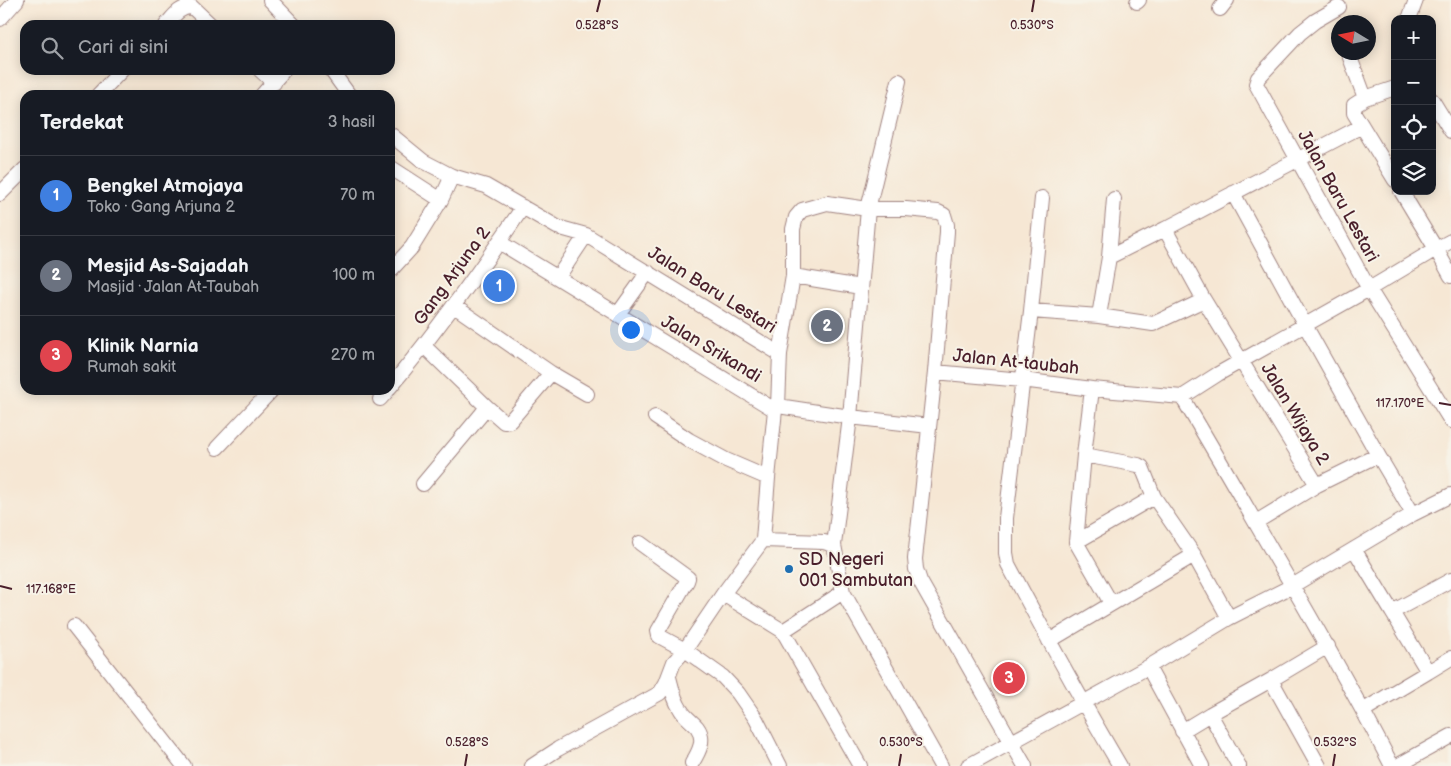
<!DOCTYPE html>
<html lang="id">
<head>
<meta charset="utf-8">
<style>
  :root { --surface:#171b24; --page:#20242c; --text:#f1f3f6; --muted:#9ea1a6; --line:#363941; --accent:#db2777 }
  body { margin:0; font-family:"Balsamiq Sans",sans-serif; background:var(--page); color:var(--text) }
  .controls { position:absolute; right:15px; top:15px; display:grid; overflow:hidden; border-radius:10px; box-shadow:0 2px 12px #0003 }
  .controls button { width:45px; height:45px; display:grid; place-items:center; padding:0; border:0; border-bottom:1px solid var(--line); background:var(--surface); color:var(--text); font:25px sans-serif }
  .compass { position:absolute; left:1331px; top:15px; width:45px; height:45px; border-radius:50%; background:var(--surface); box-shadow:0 2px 12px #0003; rotate:280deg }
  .you { position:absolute; left:630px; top:329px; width:18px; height:18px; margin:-12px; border:4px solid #fff; border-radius:50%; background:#1a73e8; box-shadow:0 0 0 8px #1a73e833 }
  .badge { display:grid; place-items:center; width:32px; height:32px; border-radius:50%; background:var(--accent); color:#fff; font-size:16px; font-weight:700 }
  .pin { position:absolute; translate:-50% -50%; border:2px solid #fff; box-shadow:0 1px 5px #0006 }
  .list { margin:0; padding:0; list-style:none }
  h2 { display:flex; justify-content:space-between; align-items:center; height:65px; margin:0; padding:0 20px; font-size:21px }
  h2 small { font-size:16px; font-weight:400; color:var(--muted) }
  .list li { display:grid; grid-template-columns:32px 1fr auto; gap:15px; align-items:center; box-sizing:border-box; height:80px; padding:0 20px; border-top:1px solid var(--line) }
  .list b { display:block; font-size:19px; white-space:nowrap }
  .list p { margin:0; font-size:16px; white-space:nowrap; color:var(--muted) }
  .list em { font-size:16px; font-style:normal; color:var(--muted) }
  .icon { flex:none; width:28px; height:28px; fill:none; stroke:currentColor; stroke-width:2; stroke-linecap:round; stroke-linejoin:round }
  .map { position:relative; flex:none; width:1451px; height:766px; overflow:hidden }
  .search { position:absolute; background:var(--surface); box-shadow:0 2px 12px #0003; left:20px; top:20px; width:375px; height:55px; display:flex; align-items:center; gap:12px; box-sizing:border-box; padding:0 18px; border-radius:15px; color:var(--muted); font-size:19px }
  .panel { position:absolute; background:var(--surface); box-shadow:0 2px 12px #0003; left:20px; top:90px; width:375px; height:305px; border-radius:15px }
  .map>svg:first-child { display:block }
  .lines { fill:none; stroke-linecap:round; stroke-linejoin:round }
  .minor-casing { stroke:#a08380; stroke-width:16 }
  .minor { stroke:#fff; stroke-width:14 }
  .ticks { fill:none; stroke:#4a1f2b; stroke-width:2 }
  .poi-dot { fill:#1f6fb2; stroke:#f7f3e8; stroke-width:2 }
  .labels { text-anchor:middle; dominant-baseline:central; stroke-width:4; stroke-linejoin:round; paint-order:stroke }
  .street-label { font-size:18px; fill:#4a1f2b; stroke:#f7f3e8 }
  .poi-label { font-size:18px; fill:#4a1f2b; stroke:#f7f3e8; text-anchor:start }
  .ticks-label { font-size:12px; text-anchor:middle; fill:#4a1f2b; stroke:#f7f3e8; stroke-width:4; stroke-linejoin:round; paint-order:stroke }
</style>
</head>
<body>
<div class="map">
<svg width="1451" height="766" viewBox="0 0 1451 766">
  <rect width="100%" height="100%" fill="#f7f3e8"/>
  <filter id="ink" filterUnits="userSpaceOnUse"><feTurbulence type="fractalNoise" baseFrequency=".02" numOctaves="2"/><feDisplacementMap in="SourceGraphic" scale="10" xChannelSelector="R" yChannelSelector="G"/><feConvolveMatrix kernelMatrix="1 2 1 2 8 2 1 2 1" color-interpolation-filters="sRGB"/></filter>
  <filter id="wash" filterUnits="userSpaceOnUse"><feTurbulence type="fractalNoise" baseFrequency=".0096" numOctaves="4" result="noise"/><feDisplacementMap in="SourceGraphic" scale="20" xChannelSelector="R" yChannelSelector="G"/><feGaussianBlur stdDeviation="1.12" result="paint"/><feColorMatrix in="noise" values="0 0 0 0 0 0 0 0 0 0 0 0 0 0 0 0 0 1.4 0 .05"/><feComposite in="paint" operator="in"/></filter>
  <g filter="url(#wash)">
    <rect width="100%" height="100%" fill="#f6e7d4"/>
  </g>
  <g filter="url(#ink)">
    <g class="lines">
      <defs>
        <path id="minor" d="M270 0 294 25
          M1137 2 1139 0
          M1339 7 1315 21 1300 33 1258 78 1256 84 1369 289 1451 421
          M1220 9 1227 0
          M0 19 17 0
          M1409 19 1416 0
          M166 25C173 17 180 6 192 7L211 25
          M1348 52 1365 98
          M260 70 274 83
          M331 70 349 95
          M98 95 122 70
          M262 95 284 70
          M1432 100 1451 131
          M1362 126 1354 113V105L1365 98 1395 88
          M390 134 423 161 452 176 486 186 557 227 586 235 780 354 793 276V229L796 217 802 210 827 203 868 209H906L938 212 944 215 947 225V232L935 372 915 559 916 569 920 581 1025 766
          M390 167 441 200
          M1401 191 1436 249 1451 241
          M1233 193 1305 325 1378 455 1317 485 1256 522
          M0 194 25 169
          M1165 229 1362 126 1395 180
          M499 242 775 410
          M1109 257 1114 199
          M390 271 412 247 441 200 452 176
          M793 276 861 287
          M558 277 586 235
          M1204 300 1153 324 1099 316 1109 257 1165 229 1204 300 1317 485
          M454 306 551 373 510 421 504 422 487 407
          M1031 311 1042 198
          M618 314 648 272
          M1099 316 1031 311 1006 518V553L1008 564C1044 632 1081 700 1120 766
          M935 372 1022 380 1092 389
          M551 373 587 394
          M390 387C438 330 481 269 523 207
          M1182 397 1092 389 1084 455 1138 465 1142 467 1154 497 1194 555 1229 618
          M380 399 388 390
          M778 406 850 417 868 209 899 81
          M655 417 689 440 726 460 768 478 775 410 778 406 780 354
          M929 426 850 417 834 545 843 592 941 766
          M217 448 272 390
          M1084 455 1076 542 1154 497
          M1378 455 1413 514
          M768 478 763 540 824 542 834 545
          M423 484 480 416 487 407 424 346
          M763 540 723 594 783 631 843 592
          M1076 542 1111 603
          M640 543 688 578 687 581 658 631 659 636 685 650 723 677 738 693 756 719 780 766
          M1354 549 1392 612
          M1451 580 1392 612 1428 672 1451 658
          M74 626 184 766
          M783 631 860 766
          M1049 641 1194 555
          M1148 667 1202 766
          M669 677C672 689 674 700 681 710 685 717 692 721 697 727 706 739 699 752 692 763
          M1271 680 1319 766
          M1364 710 1428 672
          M1182 731 1210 714
          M532 766 558 749 660 693 666 683 674 662 685 650 723 594
          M968 766 1148 667 1229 618 1292 586 1413 514 1451 495
          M1239 766 1210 714 1271 680 1328 646
          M1392 766C1361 705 1327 646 1293 587 1256 524 1220 460 1182 397L1218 374 1369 289 1436 249 1451 276
          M1397 766 1451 736"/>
      </defs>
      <use href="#minor" class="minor-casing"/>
      <use href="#minor" class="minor"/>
    </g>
  </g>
  <path class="ticks" d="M597 12 600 0M1032 12 1034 0M1439 403 1451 405M0 586 12 589M465 766 467 754M899 766 901 754M1333 766 1335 754"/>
  <circle class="poi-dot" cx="789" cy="569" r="5"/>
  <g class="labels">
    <g class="street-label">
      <text transform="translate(1338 196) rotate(61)">Jalan Baru Lestari</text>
      <text transform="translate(452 276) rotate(-54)">Gang Arjuna 2</text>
      <text transform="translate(712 290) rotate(32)">Jalan Baru Lestari</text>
      <text transform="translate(711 349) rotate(31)">Jalan Srikandi</text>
      <text transform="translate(1016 362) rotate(6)">Jalan At-taubah</text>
      <text transform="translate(1295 414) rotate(59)">Jalan Wijaya 2</text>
    </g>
    <g class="poi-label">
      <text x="799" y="559">SD Negeri<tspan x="799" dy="21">001 Sambutan</tspan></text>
    </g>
  </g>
  <g class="ticks-label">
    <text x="597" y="29">0.528°S</text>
    <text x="1032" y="29">0.530°S</text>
    <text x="1400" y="407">117.170°E</text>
    <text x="51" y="593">117.168°E</text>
    <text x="467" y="746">0.528°S</text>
    <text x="901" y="746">0.530°S</text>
    <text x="1335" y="746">0.532°S</text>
  </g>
</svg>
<div class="controls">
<button>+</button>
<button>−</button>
<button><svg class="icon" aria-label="locate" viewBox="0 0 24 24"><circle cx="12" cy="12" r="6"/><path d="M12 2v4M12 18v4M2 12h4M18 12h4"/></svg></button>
<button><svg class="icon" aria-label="layers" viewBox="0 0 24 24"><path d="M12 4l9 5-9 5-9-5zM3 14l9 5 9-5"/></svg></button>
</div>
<svg class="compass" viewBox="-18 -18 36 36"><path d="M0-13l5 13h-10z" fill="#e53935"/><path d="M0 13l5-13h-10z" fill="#9ea1a6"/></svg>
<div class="you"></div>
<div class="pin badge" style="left:499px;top:286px;background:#3f7fe0">1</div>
<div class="pin badge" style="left:827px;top:326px;background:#6b7280">2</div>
<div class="pin badge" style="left:1009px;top:678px;background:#e0444e">3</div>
<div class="search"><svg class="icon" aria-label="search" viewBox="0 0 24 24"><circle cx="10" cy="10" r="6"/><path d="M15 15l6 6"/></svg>Cari di sini</div>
<section class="panel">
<h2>Terdekat<small>3 hasil</small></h2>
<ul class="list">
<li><span class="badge" style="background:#3f7fe0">1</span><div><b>Bengkel Atmojaya</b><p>Toko · Gang Arjuna 2</p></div><em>70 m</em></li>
<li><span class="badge" style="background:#6b7280">2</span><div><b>Mesjid As-Sajadah</b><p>Masjid · Jalan At-Taubah</p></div><em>100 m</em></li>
<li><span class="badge" style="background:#e0444e">3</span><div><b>Klinik Narnia</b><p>Rumah sakit</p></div><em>270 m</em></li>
</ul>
</section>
</div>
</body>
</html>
